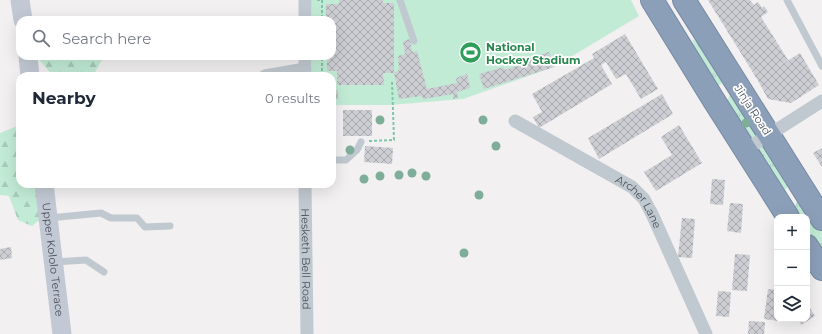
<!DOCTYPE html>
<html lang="en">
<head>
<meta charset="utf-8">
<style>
  :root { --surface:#fff; --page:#f2f2f3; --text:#1f2937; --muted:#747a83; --line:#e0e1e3 }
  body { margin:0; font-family:Montserrat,sans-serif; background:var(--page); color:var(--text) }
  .controls { position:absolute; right:12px; bottom:12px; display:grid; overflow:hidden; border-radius:8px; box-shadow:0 4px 16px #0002 }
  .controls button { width:36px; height:36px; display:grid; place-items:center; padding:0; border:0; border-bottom:1px solid var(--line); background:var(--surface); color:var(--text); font:20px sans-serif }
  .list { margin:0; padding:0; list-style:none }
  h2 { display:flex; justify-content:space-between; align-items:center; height:52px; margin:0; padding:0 16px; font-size:17px }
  h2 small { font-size:13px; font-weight:400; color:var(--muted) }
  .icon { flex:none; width:22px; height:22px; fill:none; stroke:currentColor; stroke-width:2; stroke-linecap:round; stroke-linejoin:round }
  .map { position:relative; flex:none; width:822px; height:334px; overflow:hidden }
  .search { position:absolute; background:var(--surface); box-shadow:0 4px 16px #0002; left:16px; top:16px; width:320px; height:44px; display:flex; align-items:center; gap:10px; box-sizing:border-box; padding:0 14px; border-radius:12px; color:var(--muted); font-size:15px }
  .panel { position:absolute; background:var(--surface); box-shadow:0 4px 16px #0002; left:16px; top:72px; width:320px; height:116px; border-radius:12px }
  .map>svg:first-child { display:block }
  .grass { fill:url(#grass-tufts) }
  .forest { fill:url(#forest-firs) }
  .pitch { fill:#c2ebd5 }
  .building { fill:url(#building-cross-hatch) }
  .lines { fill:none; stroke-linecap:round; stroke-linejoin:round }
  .highway-casing { stroke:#778aa5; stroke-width:24 }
  .path { stroke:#7ec6a8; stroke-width:2; stroke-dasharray:3 2; stroke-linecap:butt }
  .lane { stroke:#c1c9d0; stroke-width:7 }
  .street { stroke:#c1c9d0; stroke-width:13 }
  .secondary { stroke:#c2c9d4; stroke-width:19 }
  .highway { stroke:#8c9fb9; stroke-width:22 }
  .tree { fill:#7ead99 }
  .labels { text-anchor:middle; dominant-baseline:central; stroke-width:3.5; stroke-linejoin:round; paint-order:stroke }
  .leisure-label { font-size:11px; font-weight:bold; fill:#27864d; stroke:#fff; text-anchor:start }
  .street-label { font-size:11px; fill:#49515b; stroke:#fff }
</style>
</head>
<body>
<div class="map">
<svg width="822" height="334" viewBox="0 0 822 334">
  <defs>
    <pattern id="grass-tufts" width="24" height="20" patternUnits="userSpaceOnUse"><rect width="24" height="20" fill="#c2ebd5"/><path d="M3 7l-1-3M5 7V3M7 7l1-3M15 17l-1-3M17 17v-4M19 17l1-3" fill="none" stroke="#a8cbb9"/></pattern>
    <pattern id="forest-firs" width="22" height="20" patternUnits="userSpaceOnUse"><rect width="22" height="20" fill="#c2ebd5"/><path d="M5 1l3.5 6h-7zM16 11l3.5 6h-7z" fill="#a8cbb9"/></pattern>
    <pattern id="building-cross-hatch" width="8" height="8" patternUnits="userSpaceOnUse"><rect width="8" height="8" fill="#cdced3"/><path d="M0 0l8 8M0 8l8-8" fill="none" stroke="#a8aaae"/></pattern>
  </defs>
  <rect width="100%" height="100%" fill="#f2f0f0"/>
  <path class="grass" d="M692 39 696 41 722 75 723 81 720 85 714 86 695 49Z
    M733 95 790 184 786 189H781L730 108 728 101 729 96Z
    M798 200 822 229V252L807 228V217H800C795 210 793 207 798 200Z"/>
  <path class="forest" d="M38 56H104L93 76H53L38 58Z
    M20 125V184H38L42 218 32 226 18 220 9 196 0 195V133Z"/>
  <path class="pitch" d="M311 0H631L639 16 554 67 463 99 390 105H332V76H312V56H332V20H312Z"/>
  <path class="building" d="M339 0H383V3H394V73H383L384 85H337V71H327V56H332V20H326V4H339Z
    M708 0H750L754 5 758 2 762 8 764 6 768 12 761 17 788 60 776 68 800 53 819 85 791 103 768 99 757 79Z
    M625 34 658 89 641 99 626 74 616 79 606 62 601 65 612 84 539 128 533 117 542 112 532 94 594 58 592 54Z
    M410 39 412 52 417 51 427 89 457 83 456 78 467 74 470 88 457 92 458 98 453 99V94L424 99 421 96 399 99 394 73 399 70 398 56 405 54 403 41Z
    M549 52 554 67 484 89 479 74 504 67 505 70 528 62 527 59Z
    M332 90H338V99H332Z
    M662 94 673 114 599 159 588 138Z
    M343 110H372V136H343Z
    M679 125 702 163 656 191 644 172 672 155 661 137Z
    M365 146 393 148 392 164 364 162Z
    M822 148V167L813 153Z
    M712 179 725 180 723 205 710 204Z
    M730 203 743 204 741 233 727 231Z
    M682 218 695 219 692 258 678 257Z
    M11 247 12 258 0 260V249Z
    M735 254 750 255 747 291 732 290Z
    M768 289 777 290V319H779V321L764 319Z
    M718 291 731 292 729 317 716 316Z
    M807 303 815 316 801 325 798 319H807Z
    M749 321 765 322 764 334H748Z"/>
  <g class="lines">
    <defs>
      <path id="highway" d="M652 0 713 99 788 217
        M684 0 822 219
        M807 246 822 269"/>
    </defs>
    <use href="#highway" class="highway-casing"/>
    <path class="path" d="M317 0H322V20
      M322 76V56
      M369 141 394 140 392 81"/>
    <path class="lane" d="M400 0 414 41
      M787 0 822 66
      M332 160H346L357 150 361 142
      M49 218 101 213 111 218H137L145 227 170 226
      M54 262 86 260 104 272"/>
    <g class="street">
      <path d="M305 20V0"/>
      <path d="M265 76 305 69"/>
      <path d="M305 76V56"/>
      <path id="s1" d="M515 121 632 187 644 199 652 214 706 334"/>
      <path d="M745 150 822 101"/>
      <path id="s2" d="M305 184 307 334"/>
    </g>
    <g class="secondary">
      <path d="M20 0 23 20"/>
      <path d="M28 56 30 76"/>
      <path id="s3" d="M44 184 62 334"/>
    </g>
    <use href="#highway" class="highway"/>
  </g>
  <g class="tree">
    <circle cx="380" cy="120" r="4.5"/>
    <circle cx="483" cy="120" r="4.5"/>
    <circle cx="746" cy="123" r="4.5"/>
    <circle cx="496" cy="146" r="4.5"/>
    <circle cx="350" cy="150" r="4.5"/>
    <circle cx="412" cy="173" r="4.5"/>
    <circle cx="399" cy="175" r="4.5"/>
    <circle cx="380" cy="176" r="4.5"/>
    <circle cx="426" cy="176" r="4.5"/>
    <circle cx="364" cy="179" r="4.5"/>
    <circle cx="479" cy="195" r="4.5"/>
    <circle cx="464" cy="253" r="4.5"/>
  </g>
  <defs>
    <symbol id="stadium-disc" viewBox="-11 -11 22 22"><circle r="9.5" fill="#2e9e5b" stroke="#fff"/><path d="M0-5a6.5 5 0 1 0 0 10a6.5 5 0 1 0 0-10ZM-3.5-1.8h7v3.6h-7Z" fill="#fff"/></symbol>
  </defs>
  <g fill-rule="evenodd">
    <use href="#stadium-disc" x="458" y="40" width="25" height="25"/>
  </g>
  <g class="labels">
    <g class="leisure-label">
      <text x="486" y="47">National<tspan x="486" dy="13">Hockey Stadium</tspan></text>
    </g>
    <g class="street-label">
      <text transform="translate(753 110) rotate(57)">Jinja Road</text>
      <text stroke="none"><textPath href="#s1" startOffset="150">Archer Lane</textPath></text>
      <text stroke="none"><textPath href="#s3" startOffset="76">Upper Kololo Terrace</textPath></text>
      <text stroke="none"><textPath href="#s2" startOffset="75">Hesketh Bell Road</textPath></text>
    </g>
  </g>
</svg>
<div class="controls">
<button>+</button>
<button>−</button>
<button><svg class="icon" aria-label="layers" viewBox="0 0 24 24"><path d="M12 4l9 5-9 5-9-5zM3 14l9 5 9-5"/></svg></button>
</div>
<div class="search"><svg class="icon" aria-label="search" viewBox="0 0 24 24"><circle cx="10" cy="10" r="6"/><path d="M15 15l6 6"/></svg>Search here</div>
<section class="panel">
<h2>Nearby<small>0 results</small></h2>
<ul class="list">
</ul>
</section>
</div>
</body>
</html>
